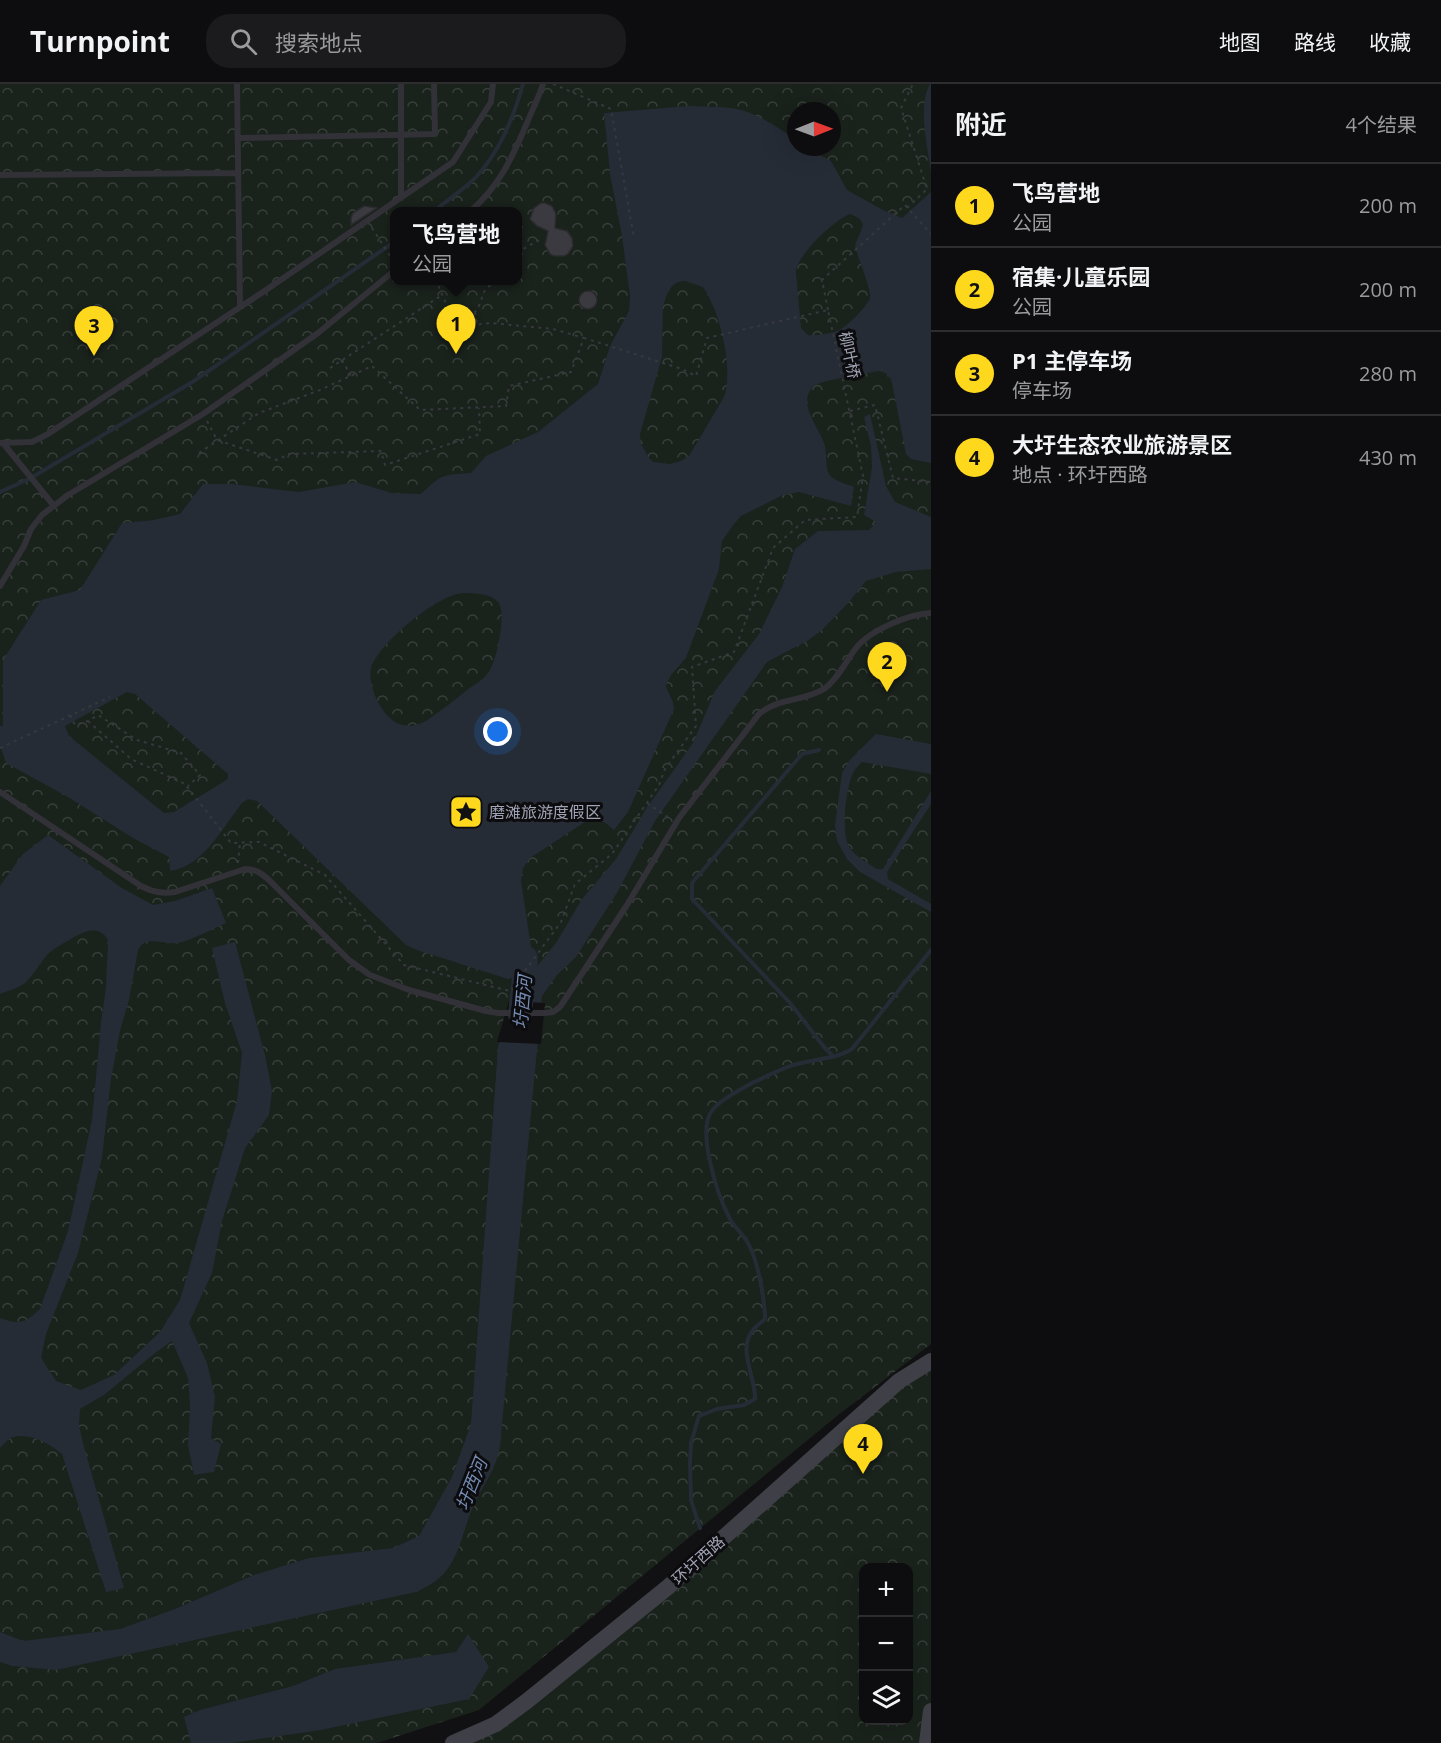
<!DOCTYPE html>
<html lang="zh">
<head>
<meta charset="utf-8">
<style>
  :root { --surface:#0d0c0e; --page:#1b1a1c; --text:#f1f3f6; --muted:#9a9b9e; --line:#2d2c2e; --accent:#fed81c }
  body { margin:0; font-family:"Open Sans","Noto Sans SC",sans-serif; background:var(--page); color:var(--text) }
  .controls { position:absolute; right:18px; bottom:18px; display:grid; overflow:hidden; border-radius:12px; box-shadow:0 6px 24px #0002 }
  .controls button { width:54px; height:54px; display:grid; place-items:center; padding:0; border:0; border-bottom:2px solid var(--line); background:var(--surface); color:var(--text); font:30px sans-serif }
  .compass { position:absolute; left:787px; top:18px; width:54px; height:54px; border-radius:50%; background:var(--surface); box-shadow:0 6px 24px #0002; rotate:89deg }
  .you { position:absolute; left:498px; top:648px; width:21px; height:21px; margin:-15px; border:4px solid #fff; border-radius:50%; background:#1a73e8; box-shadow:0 0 0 9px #1a73e833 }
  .badge { display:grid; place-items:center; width:39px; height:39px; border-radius:50%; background:var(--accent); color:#111; font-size:20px; font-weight:700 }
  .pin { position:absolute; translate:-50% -50px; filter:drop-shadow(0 2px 3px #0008) }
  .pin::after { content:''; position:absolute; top:32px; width:21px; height:18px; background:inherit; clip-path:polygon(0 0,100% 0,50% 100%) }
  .popup { position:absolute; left:390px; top:123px; width:132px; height:78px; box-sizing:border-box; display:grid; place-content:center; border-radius:12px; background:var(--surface); filter:drop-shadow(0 2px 4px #0005); font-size:20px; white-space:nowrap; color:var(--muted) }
  .popup b { font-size:22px; color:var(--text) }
  .popup::after { content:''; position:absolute; left:50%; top:100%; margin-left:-12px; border:12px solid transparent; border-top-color:var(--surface) }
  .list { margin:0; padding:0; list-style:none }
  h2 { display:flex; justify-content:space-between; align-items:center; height:78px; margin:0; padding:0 24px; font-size:26px }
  h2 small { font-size:20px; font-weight:400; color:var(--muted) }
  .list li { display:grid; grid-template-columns:39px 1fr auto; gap:18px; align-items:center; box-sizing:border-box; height:84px; padding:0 24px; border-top:2px solid var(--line) }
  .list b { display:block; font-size:22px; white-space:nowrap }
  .list p { margin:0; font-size:20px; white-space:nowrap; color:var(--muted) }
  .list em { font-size:20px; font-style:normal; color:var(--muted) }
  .icon { flex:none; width:33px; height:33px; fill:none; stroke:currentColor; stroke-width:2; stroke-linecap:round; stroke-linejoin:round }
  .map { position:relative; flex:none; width:931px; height:1659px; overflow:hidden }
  header { display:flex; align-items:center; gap:36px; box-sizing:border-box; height:84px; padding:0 30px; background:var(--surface); border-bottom:2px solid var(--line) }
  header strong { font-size:28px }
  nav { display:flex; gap:33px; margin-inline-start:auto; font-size:21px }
  .search { width:420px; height:54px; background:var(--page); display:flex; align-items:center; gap:15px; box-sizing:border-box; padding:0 21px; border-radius:24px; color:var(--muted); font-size:22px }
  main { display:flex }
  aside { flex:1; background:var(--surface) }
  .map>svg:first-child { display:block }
  .forest { fill:url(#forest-crowns); fill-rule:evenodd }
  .water { fill:#262c36; fill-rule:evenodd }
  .pier { fill:#111012 }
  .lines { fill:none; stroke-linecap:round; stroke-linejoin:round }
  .stream { stroke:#262c36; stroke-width:4 }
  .river { stroke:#262c36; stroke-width:24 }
  .building { fill:#3a3a40; stroke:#2b2a2e; stroke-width:1.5 }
  .path { stroke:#37383e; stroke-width:2; stroke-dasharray:3 4.5; stroke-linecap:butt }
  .lane { stroke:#313137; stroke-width:6 }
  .secondary { stroke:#3f4047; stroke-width:16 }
  .labels { text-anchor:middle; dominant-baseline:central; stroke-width:6; stroke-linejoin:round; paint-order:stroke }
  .street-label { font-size:16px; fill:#a0a3b4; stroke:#0c0b0d }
  .poi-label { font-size:16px; fill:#a0a3b4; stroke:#0c0b0d; text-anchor:start }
  .water-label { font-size:18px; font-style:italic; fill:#748bb2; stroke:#0c0b0d }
</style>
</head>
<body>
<header>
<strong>Turnpoint</strong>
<div class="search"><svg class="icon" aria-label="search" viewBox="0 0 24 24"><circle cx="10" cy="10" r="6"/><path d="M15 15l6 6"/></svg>搜索地点</div>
<nav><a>地图</a><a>路线</a><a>收藏</a></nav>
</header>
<main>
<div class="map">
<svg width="931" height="1659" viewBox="0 0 931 1659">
  <defs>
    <pattern id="forest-crowns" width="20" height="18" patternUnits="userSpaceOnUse" patternTransform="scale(1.5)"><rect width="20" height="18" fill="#1a221c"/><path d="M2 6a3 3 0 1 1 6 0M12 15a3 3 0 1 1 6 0" fill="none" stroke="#383f3b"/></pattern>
  </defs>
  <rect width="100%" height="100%" fill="#111012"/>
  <path class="forest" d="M0 0H931V1260L837 1332 479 1626 377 1659H0ZM796 27H832V63H796ZM394 128H518V196H394Z
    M931 1277V1659H453L496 1640ZM864 1484H908V1636H864Z"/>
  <path class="water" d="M930 0H931V89C928 63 917 23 930 0Z
    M689 22C706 23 725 22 741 26 760 31 781 45 796 56V63H805L831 77 847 106 883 126 902 134 931 108V379L911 375 906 370 892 299C890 291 886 288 878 287 866 290 821 296 814 302 795 319 821 345 825 362 827 371 825 383 829 390 833 397 847 400 854 403L851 422 799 408 783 411 741 432 734 440 722 457 719 485 686 574 671 591 667 599 666 603 673 618 674 625 628 728 614 746 598 733 591 734 530 774 523 784 521 797 531 863 514 893 508 895 417 866 406 861 257 717 248 715 242 719C223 743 203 783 170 787L169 773 133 754 68 713 6 679 0 661V642H3V576L41 516 80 506 122 439 154 436 180 430 203 400H232L299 408 355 398 392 409 421 410C442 390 442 391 471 389L486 372 538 348 598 300 610 262 629 227 630 212 622 152 610 90 604 29ZM850 130C873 139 858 146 855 163 858 173 871 205 870 213 869 221 848 241 841 245 835 249 815 252 808 251L801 244 796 188C797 171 834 136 850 130ZM685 197 703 203C720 227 734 285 724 313L689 372 681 377 670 380 653 378 649 374 641 360 640 350 662 273 663 222 667 210 672 202 678 198ZM463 509C473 509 490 509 498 518 507 528 497 578 488 589 483 596 474 601 467 606 454 617 440 627 426 637 417 642 409 643 399 640 382 633 367 602 371 584 378 560 438 510 463 509ZM127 608 135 610 228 690V695L174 728 164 729 69 652 65 642Z
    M870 330 886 402 895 418 931 433V485L896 488 866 497 849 518 821 547 807 557 767 578 655 737 618 807 576 873 557 891 542 912 501 1351C501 1379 484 1399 473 1423 464 1443 460 1470 446 1487 438 1497 427 1503 416 1508L56 1586 12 1582 0 1578V1548L23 1557 120 1545 175 1525 254 1491 309 1474 393 1464 419 1452 452 1393 471 1340 498 963 515 909 556 859 582 815 616 775 648 722 693 659 715 607 759 550 782 503 795 465 818 447 869 446 876 438 864 431 872 383 871 362 864 333Z
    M876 650 931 660V690L862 678C858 682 855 685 853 689 846 704 840 751 850 764 856 773 868 779 877 785H883L931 707V720L887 788 888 795 931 820V828L860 788 847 775 837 757 835 741 842 689 849 677Z
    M48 751 122 804 153 821 175 817 212 804 226 839C215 844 188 858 177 859 164 861 145 850 138 866L129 916 120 947 111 995 102 1074 78 1169 46 1250 41 1274 56 1297 81 1306 114 1291 160 1248 180 1216 237 1017 242 969 225 919 212 864 235 858 265 971 272 1007 269 1031 245 1064 222 1137 212 1189 189 1239 207 1279 215 1313 211 1354 221 1360 214 1388 194 1391 188 1361 190 1323 188 1294 172 1257 155 1269 104 1311 80 1325 79 1342 83 1359 124 1504 106 1508 62 1370C50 1360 28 1347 11 1354 7 1356 4 1360 0 1364V1234C20 1241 25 1239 40 1225L68 1147 92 1036 101 939 106 903 108 856C97 837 78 851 64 859 59 862 53 865 49 869 40 878 35 890 25 899 18 904 8 907 0 910V802L23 770Z
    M468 1550 489 1583 469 1615 321 1646 231 1659H191L184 1633 200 1626 293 1602 335 1585 456 1568Z"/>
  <path class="pier" d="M509 917 545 919 541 960 497 958Z"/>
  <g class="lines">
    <path class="stream" d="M433 128C447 116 465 105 477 92 500 67 514 32 523 0
      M0 408 29 395 194 297 394 158
      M819 666 802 670 692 799V815L790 919 824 963 832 971
      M700 1444 691 1416 690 1379 691 1359 699 1332 717 1325 744 1321 755 1315C756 1293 736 1264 754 1245 757 1241 761 1239 765 1235V1230C763 1208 759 1183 750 1163 745 1151 734 1144 729 1133 718 1112 697 1049 711 1028 716 1020 729 1012 736 1008 751 999 775 988 790 982 810 975 834 976 852 965L931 866"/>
    <path class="river" d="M520 931 526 874"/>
  </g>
  <path class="building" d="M541 119H545L552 122 556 130 555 144 567 147 572 154 573 162 568 170 564 172H554L550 170 545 161 548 147 537 142 530 135 534 124Z
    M364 122 377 124 351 141V134L353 129Z
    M579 216a9 9 0 1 1 18 0a9 9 0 1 1-18 0Z"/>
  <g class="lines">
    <path class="path" d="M553 0 611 25 634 154
      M907 124 927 105 901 24 913 0
      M372 144 394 178
      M518 170 523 165 541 155
      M828 226 822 196 905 121 931 150
      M475 228 476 240
      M452 234 475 228C487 212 476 208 499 196
      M342 276 351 292
      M330 284 442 211
      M850 327 875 321 893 394 931 398
      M207 337 217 356 277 376 289 370 381 367 385 381 480 350 479 324
      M199 369 259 329 320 306 372 282 420 326 506 322 509 302 571 288 584 254 553 245 491 239 456 243 436 196
      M70 631 75 641 88 637 98 631 137 656 181 669 200 691 188 702
      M88 637 131 675 185 700 231 759 259 758 325 791 404 881 510 907 561 838 575 800 612 770 659 701 665 685 696 642 692 583 734 568 773 464 805 436 857 433 863 392 828 226 707 254 696 292 682 285 584 254
      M0 664 110 613
      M647 719 669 734
      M238 779 240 758"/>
    <path class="lane" d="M237 0 240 222
      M401 0V113
      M238 54 435 50 434 0
      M0 91 238 89
      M469 128C498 105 513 72 527 39 532 26 539 13 543 0
      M0 359 32 358 48 350 266 206 453 78 491 18 493 0
      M3 359 54 422
      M0 502 24 462 31 445 42 431 68 411 203 330 318 249 394 187
      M0 708 141 802C153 808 162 810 175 808L245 785C259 785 266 793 276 803L349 876 370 891 409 906 486 927 498 929H545L553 928 560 923 627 821 679 734 759 630C777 614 805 617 824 605 838 595 846 577 856 564 870 546 909 530 931 529"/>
    <path class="secondary" d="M453 1659 496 1640 527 1617 668 1503 899 1297 931 1277
      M927 1659 931 1627"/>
  </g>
  <defs>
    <symbol id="sight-square" viewBox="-11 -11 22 22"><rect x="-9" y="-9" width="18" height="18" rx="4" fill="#fed81c" stroke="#0c0b0d"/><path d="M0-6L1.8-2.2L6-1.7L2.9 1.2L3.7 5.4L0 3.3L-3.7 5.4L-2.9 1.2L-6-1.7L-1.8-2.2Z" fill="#111"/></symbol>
  </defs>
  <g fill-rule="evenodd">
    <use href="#sight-square" x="447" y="709" width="38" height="38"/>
  </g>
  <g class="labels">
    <g class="street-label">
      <text transform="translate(850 271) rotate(78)">柳叶桥</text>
      <text transform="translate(698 1476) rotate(-42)">环圩西路</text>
    </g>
    <g class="poi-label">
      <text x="489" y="728">磨滩旅游度假区</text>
    </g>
    <g class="water-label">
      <text transform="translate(522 918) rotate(-85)">圩西河</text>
      <text transform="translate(471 1400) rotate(-68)">圩西河</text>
    </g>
  </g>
</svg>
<div class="controls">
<button>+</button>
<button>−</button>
<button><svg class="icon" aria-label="layers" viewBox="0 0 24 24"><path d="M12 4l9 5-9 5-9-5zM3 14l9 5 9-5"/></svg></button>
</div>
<svg class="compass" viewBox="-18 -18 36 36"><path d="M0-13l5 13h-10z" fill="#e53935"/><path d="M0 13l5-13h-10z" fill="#9a9b9e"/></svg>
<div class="you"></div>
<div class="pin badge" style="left:456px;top:270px">1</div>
<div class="popup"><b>飞鸟营地</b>公园</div>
<div class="pin badge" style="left:887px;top:608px">2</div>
<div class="pin badge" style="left:94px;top:272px">3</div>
<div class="pin badge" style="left:863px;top:1390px">4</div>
</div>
<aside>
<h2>附近<small>4个结果</small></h2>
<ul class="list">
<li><span class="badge">1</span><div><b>飞鸟营地</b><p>公园</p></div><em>200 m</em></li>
<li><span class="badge">2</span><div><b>宿集·儿童乐园</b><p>公园</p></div><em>200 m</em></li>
<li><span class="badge">3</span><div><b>P1 主停车场</b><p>停车场</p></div><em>280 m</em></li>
<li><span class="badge">4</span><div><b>大圩生态农业旅游景区</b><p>地点 · 环圩西路</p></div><em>430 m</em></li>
</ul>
</aside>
</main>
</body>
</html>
